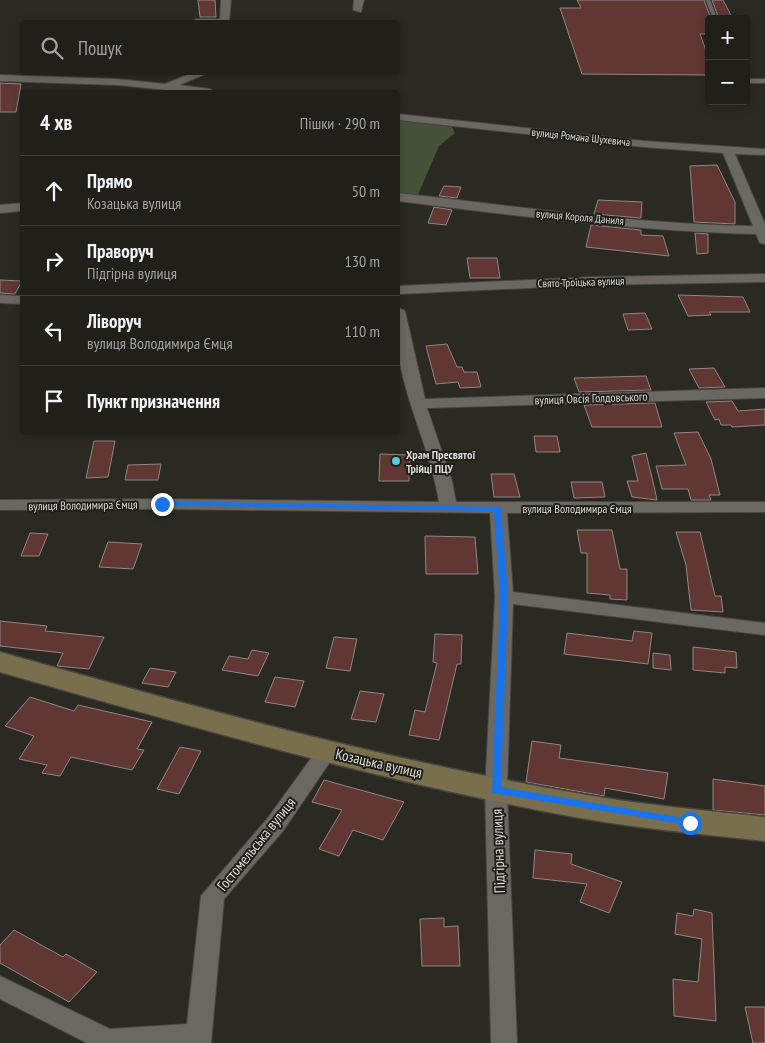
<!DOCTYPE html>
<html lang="uk">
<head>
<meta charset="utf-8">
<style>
  :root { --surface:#201f1a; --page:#2d2c27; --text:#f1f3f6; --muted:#a2a2a2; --line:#3d3d39 }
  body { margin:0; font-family:"PT Sans Narrow",sans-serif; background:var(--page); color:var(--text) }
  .controls { position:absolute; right:15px; top:15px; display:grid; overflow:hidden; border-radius:5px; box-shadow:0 2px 8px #0003 }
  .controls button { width:45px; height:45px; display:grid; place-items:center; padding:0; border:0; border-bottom:1px solid var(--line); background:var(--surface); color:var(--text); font:25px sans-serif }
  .stop { position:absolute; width:15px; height:15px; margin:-11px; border:4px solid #1a73e8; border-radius:50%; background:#fff }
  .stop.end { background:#1a73e8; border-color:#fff; box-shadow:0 1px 5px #0008 }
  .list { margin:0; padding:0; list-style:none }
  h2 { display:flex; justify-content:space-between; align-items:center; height:65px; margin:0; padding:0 20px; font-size:21px }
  h2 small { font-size:16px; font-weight:400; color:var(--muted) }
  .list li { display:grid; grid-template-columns:32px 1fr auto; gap:15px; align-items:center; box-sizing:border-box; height:70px; padding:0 20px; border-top:1px solid var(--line) }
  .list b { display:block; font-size:19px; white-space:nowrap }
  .list p { margin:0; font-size:16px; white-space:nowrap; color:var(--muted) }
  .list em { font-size:16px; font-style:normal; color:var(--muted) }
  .icon { flex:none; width:28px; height:28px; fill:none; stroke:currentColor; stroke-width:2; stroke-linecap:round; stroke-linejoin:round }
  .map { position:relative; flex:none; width:765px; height:1043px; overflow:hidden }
  .search { position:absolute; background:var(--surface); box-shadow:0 2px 8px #0003; left:20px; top:20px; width:380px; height:55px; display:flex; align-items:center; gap:12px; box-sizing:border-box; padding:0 18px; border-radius:5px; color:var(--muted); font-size:19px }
  .panel { position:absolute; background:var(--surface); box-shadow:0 2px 8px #0003; left:20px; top:90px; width:380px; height:345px; border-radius:5px }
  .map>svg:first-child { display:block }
  .green { fill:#455138 }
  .building { fill:#603732; stroke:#8f8685 }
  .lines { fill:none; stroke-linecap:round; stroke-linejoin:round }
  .lane-casing { stroke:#474541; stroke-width:2 }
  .street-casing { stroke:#474541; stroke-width:2 }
  .secondary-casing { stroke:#474541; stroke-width:3 }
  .lane { fill:#6a6861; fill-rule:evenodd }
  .street { fill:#6a6861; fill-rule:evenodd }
  .secondary { fill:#796f4c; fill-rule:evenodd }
  .route { fill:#1a73e8 }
  .poi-dot { fill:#56c9e1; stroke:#201f19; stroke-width:2 }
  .labels { text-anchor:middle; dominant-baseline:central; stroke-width:4; stroke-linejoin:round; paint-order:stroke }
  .far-street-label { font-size:11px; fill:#dbdad6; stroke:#201f19 }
  .street-label { font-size:12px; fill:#dbdad6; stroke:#201f19 }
  .poi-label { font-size:12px; font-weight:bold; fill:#dbdad6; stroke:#201f19; text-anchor:start }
  .near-street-label { font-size:15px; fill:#dbdad6; stroke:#201f19 }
</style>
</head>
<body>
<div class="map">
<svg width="765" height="1043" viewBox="0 0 765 1043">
  <rect width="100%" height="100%" fill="#2a2922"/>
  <path class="green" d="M398 120 452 127 455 133 439 146 417 197 398 196Z"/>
  <path class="building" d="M198 0H215L216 17H200Z
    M577 0H704L711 19H709V34H700L709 59V75L582 74 560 8H581Z
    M712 0H723L733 19H719Z
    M0 83 21 84 16 112H0Z
    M717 165 735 202V224L694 222 690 166Z
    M444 186 461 187 457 198 439 196Z
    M598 200 642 202 641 218 594 214Z
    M434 207 452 210 446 225 428 223Z
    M591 225 641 230V235L663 236 669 256 586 247Z
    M695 233 708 234V253L697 254Z
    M467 258H497L500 278H470Z
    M0 280 22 281 15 294 0 293Z
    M678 295 743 297 750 312H709L711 315 688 316Z
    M645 313 652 329 628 330 623 314Z
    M447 344 457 367H462L464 372H477L481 387 460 388 458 382 436 384 426 346Z
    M714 368 725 387 699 388 689 369Z
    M646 376 651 390 579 392 574 378Z
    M732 401 738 411 765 409V425L732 427 731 425H721L719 419 715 420 706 402Z
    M655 403 662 427H592L584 405Z
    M698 432 711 459 720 495H709L711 500H691L688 489H662L656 466 686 465 674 433Z
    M534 436H557L560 452H536Z
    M94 441H115L108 477 86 478Z
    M646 453 654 486 657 500 632 497 627 481H638L632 456Z
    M380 454 410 455 409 481H379Z
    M161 464 158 480H125L128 465Z
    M491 474H514L520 497H494Z
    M571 482H602L605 497 574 498Z
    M577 530H612L620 569H627V600L610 599V595L587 593V553H581Z
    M676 532H700L715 596H721L723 612 691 610 686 565Z
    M30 533 48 534 39 556H21Z
    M425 536 475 537 478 574H426Z
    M108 542 142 544 133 569 99 567Z
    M0 621 47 626 45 631 104 637 89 669 57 666 63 653 0 646Z
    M634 631 652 633 648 664 564 654 567 633 632 641Z
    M435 634 462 635 461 664H457L439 740 409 735 415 710 425 712 437 663 433 662Z
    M334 637 357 639 350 671 326 668Z
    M693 647 736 652 737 668 725 667V673L693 670Z
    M252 650 269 653 258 676 222 670 229 656 248 659Z
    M653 653 670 655 671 670 653 668Z
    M150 668 176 672 168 687 142 683Z
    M275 677 304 681 295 707 265 702Z
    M360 691 384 694 376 722 351 719Z
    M30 697 74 711 78 705 152 722 137 749 144 750 132 770 71 757 60 776 42 773 47 765 19 759 34 736 5 726Z
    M532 741 561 745 559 758 668 773 664 799 605 788 604 796 526 782Z
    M180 747 201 751 179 794 157 789Z
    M713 779 765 786V815L713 810Z
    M324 780 404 802 383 840 353 830 339 856 319 849 342 810 312 802Z
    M535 850 572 854 571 864 622 882 609 913 580 902 587 884 533 878Z
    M694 909 712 913 716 1021 674 1016 673 979 698 982 702 939 675 934 677 913 693 916Z
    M444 918V927L458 926 460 966H422L420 919Z
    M14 930 63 957 66 954 97 972 69 1002 0 963V945Z
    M745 1007H765V1043H753Z"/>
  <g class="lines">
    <defs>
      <path id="lane" d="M706 0H710L717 19H713Z
        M746 79H765V83H746Z"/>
      <path id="street" d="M221 0H231L229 22H192L196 19H220Z
        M354 0H364L361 12 353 10Z
        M194 72H210L179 85 210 89 215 92H185L118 85 0 81V75L118 79 165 84Z
        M398 114 644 141 765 149V155L735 154 765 224V244L760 243 756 234C637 231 516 216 398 201V193C516 206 634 224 753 226L723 153 644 147 398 120Z
        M22 203V211L0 213V205Z
        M765 274V282L592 285 398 294V286L592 277Z
        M0 295 22 296V304L0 303Z
        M398 307 405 311 425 399 765 388V398L427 408 452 481 456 502H765V512L507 513 513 592 765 623V635L513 604 507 790 517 1043H491L485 790 495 597 490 513 162 509 0 510V500L162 499 439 502C429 437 388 374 398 307Z
        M327 743 334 746 338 751 334 756 283 831 224 899 211 1043H87L0 999V976L110 1029 187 1024 201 896 267 819 320 746Z"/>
      <path id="secondary" d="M0 652C188 705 377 758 570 792 634 804 700 810 765 817V841C700 834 634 828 569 816 376 780 188 726 0 672Z"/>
    </defs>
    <use href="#lane" class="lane-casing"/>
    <use href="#street" class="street-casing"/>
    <use href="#secondary" class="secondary-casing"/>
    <use href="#lane" class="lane"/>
    <use href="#street" class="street"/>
    <use href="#secondary" class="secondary"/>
  </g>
  <path class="route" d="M162 501 501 507 508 597 501 787 690 819 694 821V826L492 793 500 597 494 511 159 505 158 504Z"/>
  <circle class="poi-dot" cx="396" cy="461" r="5"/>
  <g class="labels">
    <g class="far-street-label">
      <text transform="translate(581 137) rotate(6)">вулиця Романа Шухевича</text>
      <text transform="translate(580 217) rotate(5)">вулиця Короля Даниля</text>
      <text transform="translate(581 282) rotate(-2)">Свято-Троїцька вулиця</text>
    </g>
    <g class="street-label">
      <text transform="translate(591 398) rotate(-2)">вулиця Овсія Голдовського</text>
      <text transform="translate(83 505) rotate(-1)">вулиця Володимира Ємця</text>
      <text x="577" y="508">вулиця Володимира Ємця</text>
    </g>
    <g class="poi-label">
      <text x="406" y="454">Храм Пресвятої<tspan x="406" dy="14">Трійці ПЦУ</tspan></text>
    </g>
    <g class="near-street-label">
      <text transform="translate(379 763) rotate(13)">Козацька вулиця</text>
      <text transform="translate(256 844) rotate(-51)">Гостомельська вулиця</text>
      <text transform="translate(498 851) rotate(-92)">Підгірна вулиця</text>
    </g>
  </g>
</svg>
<div class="controls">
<button>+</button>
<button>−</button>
</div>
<div class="stop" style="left:690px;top:823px"></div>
<div class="stop end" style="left:162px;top:504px"></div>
<div class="search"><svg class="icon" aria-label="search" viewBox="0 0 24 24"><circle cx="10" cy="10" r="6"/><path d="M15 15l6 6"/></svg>Пошук</div>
<section class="panel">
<h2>4 хв<small>Пішки · 290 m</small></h2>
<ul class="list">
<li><svg class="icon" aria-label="ahead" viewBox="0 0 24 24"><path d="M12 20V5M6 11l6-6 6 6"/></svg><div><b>Прямо</b><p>Козацька вулиця</p></div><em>50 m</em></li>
<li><svg class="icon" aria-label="right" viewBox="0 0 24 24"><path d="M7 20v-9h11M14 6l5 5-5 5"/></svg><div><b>Праворуч</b><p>Підгірна вулиця</p></div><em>130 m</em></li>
<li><svg class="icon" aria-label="left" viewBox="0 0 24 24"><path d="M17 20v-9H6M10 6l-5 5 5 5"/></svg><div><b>Ліворуч</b><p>вулиця Володимира Ємця</p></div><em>110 m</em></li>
<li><svg class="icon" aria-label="arrive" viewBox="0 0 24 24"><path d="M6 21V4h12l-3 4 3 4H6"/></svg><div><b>Пункт призначення</b></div></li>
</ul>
</section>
</div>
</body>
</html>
